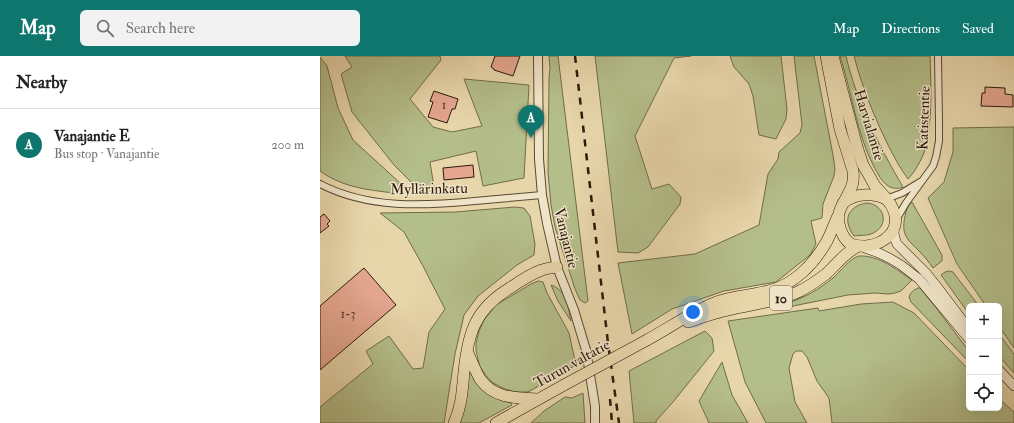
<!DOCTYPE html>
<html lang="en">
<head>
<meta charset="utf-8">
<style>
  :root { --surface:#fff; --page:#f2f2f2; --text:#222; --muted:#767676; --line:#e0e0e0; --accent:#0f766e }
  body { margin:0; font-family:"IM FELL Double Pica",serif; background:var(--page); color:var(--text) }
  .controls { position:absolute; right:12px; bottom:12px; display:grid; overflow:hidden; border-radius:6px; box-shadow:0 4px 16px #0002 }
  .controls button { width:36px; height:36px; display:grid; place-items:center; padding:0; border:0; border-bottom:1px solid var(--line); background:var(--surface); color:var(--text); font:20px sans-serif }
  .you { position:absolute; left:373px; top:256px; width:14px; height:14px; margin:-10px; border:3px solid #fff; border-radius:50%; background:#1a73e8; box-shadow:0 0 0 6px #1a73e833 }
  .badge { display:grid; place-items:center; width:26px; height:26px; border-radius:50%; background:var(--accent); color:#fff; font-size:13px; font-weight:700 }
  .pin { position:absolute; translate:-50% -33px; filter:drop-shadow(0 1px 2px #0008) }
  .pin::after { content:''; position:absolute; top:21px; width:14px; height:12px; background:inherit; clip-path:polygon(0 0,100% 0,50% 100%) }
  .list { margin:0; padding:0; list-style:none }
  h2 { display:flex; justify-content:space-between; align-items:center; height:52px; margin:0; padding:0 16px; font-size:17px }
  h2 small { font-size:13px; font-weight:400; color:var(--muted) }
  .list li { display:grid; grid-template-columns:26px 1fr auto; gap:12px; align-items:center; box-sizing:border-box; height:72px; padding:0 16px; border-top:1px solid var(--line) }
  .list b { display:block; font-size:15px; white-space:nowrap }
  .list p { margin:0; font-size:13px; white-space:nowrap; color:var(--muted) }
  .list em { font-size:13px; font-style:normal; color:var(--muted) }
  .icon { flex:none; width:22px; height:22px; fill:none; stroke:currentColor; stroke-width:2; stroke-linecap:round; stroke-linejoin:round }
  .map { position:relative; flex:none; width:694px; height:367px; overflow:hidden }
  header { display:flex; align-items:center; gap:24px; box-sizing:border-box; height:56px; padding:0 20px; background:var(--accent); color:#fff }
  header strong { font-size:19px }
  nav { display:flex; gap:22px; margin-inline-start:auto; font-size:14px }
  .search { width:280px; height:36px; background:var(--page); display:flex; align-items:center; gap:10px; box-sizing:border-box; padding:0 14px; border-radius:6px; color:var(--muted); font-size:15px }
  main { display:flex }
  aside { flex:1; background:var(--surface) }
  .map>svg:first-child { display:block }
  .green { fill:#b4be8a; stroke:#706c4a }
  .building { fill:#e4a68f; stroke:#2b1a0b }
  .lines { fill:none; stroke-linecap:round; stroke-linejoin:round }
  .minor-casing { stroke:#5a4933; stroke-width:8 }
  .tertiary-casing { stroke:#5a4933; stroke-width:10 }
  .secondary-casing { stroke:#2b1a0b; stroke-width:10 }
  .trunk-casing { stroke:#2b1a0b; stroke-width:12 }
  .minor { stroke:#f0e4c8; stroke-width:6 }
  .tertiary { stroke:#f0e4c8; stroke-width:8 }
  .secondary { stroke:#f0e4c8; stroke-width:9 }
  .trunk { stroke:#e8d6ab; stroke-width:11 }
  .rail { stroke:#2b1a0b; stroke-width:2.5; stroke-dasharray:7 7; stroke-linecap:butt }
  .trunk-bridge-casing { stroke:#2b1a0b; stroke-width:12; stroke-linecap:butt }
  .trunk-bridge { stroke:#e8d6ab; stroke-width:11 }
  .labels { text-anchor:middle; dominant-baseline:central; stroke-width:3; stroke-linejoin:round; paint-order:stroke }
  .number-label { font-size:13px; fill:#593d2c }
  .shield { fill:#f0e4c8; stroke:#665744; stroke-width:1 }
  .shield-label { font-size:14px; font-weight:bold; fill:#2b1a0b }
  .street-label { font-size:15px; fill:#2b1a0b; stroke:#f0e4c8 }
</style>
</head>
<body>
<header>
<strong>Map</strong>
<div class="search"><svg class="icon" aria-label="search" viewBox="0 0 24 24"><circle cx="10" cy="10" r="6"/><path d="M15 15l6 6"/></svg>Search here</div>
<nav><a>Map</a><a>Directions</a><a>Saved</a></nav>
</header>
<main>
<aside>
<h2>Nearby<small></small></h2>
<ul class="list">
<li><span class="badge">A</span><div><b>Vanajantie E</b><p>Bus stop · Vanajantie</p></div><em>200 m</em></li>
</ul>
</aside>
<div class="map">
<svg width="694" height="367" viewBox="0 0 694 367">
  <rect width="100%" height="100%" fill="#e8d6ab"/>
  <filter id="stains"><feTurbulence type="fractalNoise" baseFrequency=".005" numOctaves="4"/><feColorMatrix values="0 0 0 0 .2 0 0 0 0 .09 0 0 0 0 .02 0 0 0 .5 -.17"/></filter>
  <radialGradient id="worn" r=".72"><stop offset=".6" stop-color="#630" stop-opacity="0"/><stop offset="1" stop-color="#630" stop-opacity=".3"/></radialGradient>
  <path class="green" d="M25 0H120L121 4 90 43 113 71 132 76 162 70 144 23 209 29 204 122 163 130 156 95 110 106 115 137 103 138 74 109 32 56 21 18 32 11Z
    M229 0H238L268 245 265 247 260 244 255 233 235 171 231 149 228 117 229 23 230 12Z
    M275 0H371L354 2 315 80 332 133 349 128 361 141 360 148 328 191 318 197 298 196Z
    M410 0H461L467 53 466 63 456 83 439 79 433 40 429 28 414 11Z
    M474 0H494L513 99 515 113 514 120 503 148 502 162 491 165 496 188 490 199 456 226 404 235 352 253 312 278 298 207 375 198 439 169 448 118 458 103 459 96 480 77 482 69Z
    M520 0H526C537 47 559 90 583 131 578 133 573 133 568 130 562 126 558 118 554 111 536 76 532 37 520 0Z
    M534 0H610C611 28 613 70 604 97 600 106 595 116 588 123 580 112 574 101 568 89 554 60 542 31 534 0Z
    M0 1 7 10 18 52 33 84 79 126 81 138C52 134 25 133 0 115Z
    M694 71V292L679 270V250H666L637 208 608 142 624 126 633 96V72Z
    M592 146 622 199V205L613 212C609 206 604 200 599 195 587 183 581 179 585 160 586 154 588 150 592 146Z
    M547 147C563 148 570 167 555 176 550 180 540 179 534 180 531 176 529 172 528 167 526 155 537 148 547 147Z
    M195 151 204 152 210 160 215 188 214 199 197 209 158 240 144 259 135 298 124 367H0V351L53 308 46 295 69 280 93 313 103 312 109 276 125 253 103 210 84 176 60 157 135 156Z
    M539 200C559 199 577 214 592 224L581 235 575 237 568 238 555 237 528 239 468 251 467 247C485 242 499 233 513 222 521 215 529 203 539 200Z
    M629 215 633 216 659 250H649V258L621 219 625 216Z
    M218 225 223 226 227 237 249 277 256 309 208 336H196L185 333 173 327 167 321 160 311 156 295V287L159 275 164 264 176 249 211 228Z
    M231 229C247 234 248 252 251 265L238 245Z
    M598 232H600L617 253 649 295V306L591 246 589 241C591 236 593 234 598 232Z
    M573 246 594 257 649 314V352H679V343L694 356V367H512L509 342 497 325 487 301 482 295H476L473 298 469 312 475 346 487 367H446L425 326 408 265 498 252 499 255 541 248Z
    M385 275 392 282 394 295 353 346 336 365V367H314L309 315Z
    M679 278 694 298V317L679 300Z
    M402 306 412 339 428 367H389L379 345Z
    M149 312 179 343 191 347 192 349 159 367H139Z
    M263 337 265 367H211L224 355 245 341 252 342Z"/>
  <path class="building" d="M175 0H200L193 20 174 14V13L171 11Z
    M665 31 685 32V38L693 39V51L661 50 662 37H665Z
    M114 35 138 43 135 53H132L127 67 108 61 113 46 110 45Z
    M153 109 154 121 124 124 123 112Z
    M4 158 10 165 7 168 9 170 0 177V161Z
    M44 212 76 249 0 314V250Z"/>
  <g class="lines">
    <defs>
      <path id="minor" d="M0 128C48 153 103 150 155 145 177 143 199 141 222 139
        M566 143 582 137 600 126
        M576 164 586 147 613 110 616 101 619 85V66L618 0"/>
      <path id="tertiary" d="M218 0 219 103 222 139 227 167 237 211 254 254 266 294 275 350V367"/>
      <path id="secondary" d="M574 170C573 177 574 181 577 188L607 218 615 228 649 273
        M542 191 559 197 571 203 581 209 599 223 649 283
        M679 314 694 330"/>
      <path id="trunk" d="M506 0 520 73 533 115C534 123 533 130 529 136 525 146 516 155 519 167 520 174 524 184 531 188 535 190 541 190 546 190 565 188 582 174 573 153 570 146 566 141 558 140 545 137 533 139 523 147
        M513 0 537 91 543 109 550 121 555 130 566 142
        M368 266C382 261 397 256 412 253 435 248 459 245 480 235 490 230 498 224 506 218 517 208 525 196 539 190
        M327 284C349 272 370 257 394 247 411 240 430 240 448 235 474 229 494 208 507 185 511 177 514 168 518 160
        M147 295C151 304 155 314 160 323 174 343 197 342 219 343
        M134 367C142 349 142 335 144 316 148 277 155 253 190 232 200 225 211 218 222 214 227 212 232 212 237 211
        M176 367 244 329"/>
    </defs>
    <use href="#minor" class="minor-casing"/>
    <use href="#tertiary" class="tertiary-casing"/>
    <use href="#secondary" class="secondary-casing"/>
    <use href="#trunk" class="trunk-casing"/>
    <use href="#minor" class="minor"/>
    <use href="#tertiary" class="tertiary"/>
    <use href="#secondary" class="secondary"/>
    <use href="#trunk" class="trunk"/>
    <path class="rail" d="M255 0 288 287 299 367
      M290 343 292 367"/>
    <defs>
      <path id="trunk-bridge" d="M244 329 327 284"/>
    </defs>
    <use href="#trunk-bridge" class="trunk-bridge-casing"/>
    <use href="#trunk-bridge" class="trunk-bridge"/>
  </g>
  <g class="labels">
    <g class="number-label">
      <text x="124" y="49">1</text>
      <text x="28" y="258">1-3</text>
    </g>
    <rect class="shield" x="450" y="230" width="22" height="24" rx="3"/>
    <g class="shield-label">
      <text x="461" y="242">10</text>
    </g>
    <g class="street-label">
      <text transform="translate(604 62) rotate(-88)">Katistentie</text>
      <text transform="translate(549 69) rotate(73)">Harvialantie</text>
      <text transform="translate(109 133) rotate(-1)">Myllärinkatu</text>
      <text transform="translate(246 182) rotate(76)">Vanajantie</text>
      <text transform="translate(252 308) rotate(-29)">Turun valtatie</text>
    </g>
  </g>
  <rect width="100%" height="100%" filter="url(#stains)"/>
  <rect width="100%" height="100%" fill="url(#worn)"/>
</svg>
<div class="controls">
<button>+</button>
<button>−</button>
<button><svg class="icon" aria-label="locate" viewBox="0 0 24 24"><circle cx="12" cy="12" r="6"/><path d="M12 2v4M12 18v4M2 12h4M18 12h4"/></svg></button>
</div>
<div class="you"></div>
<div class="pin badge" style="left:211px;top:82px">A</div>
</div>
</main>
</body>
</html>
